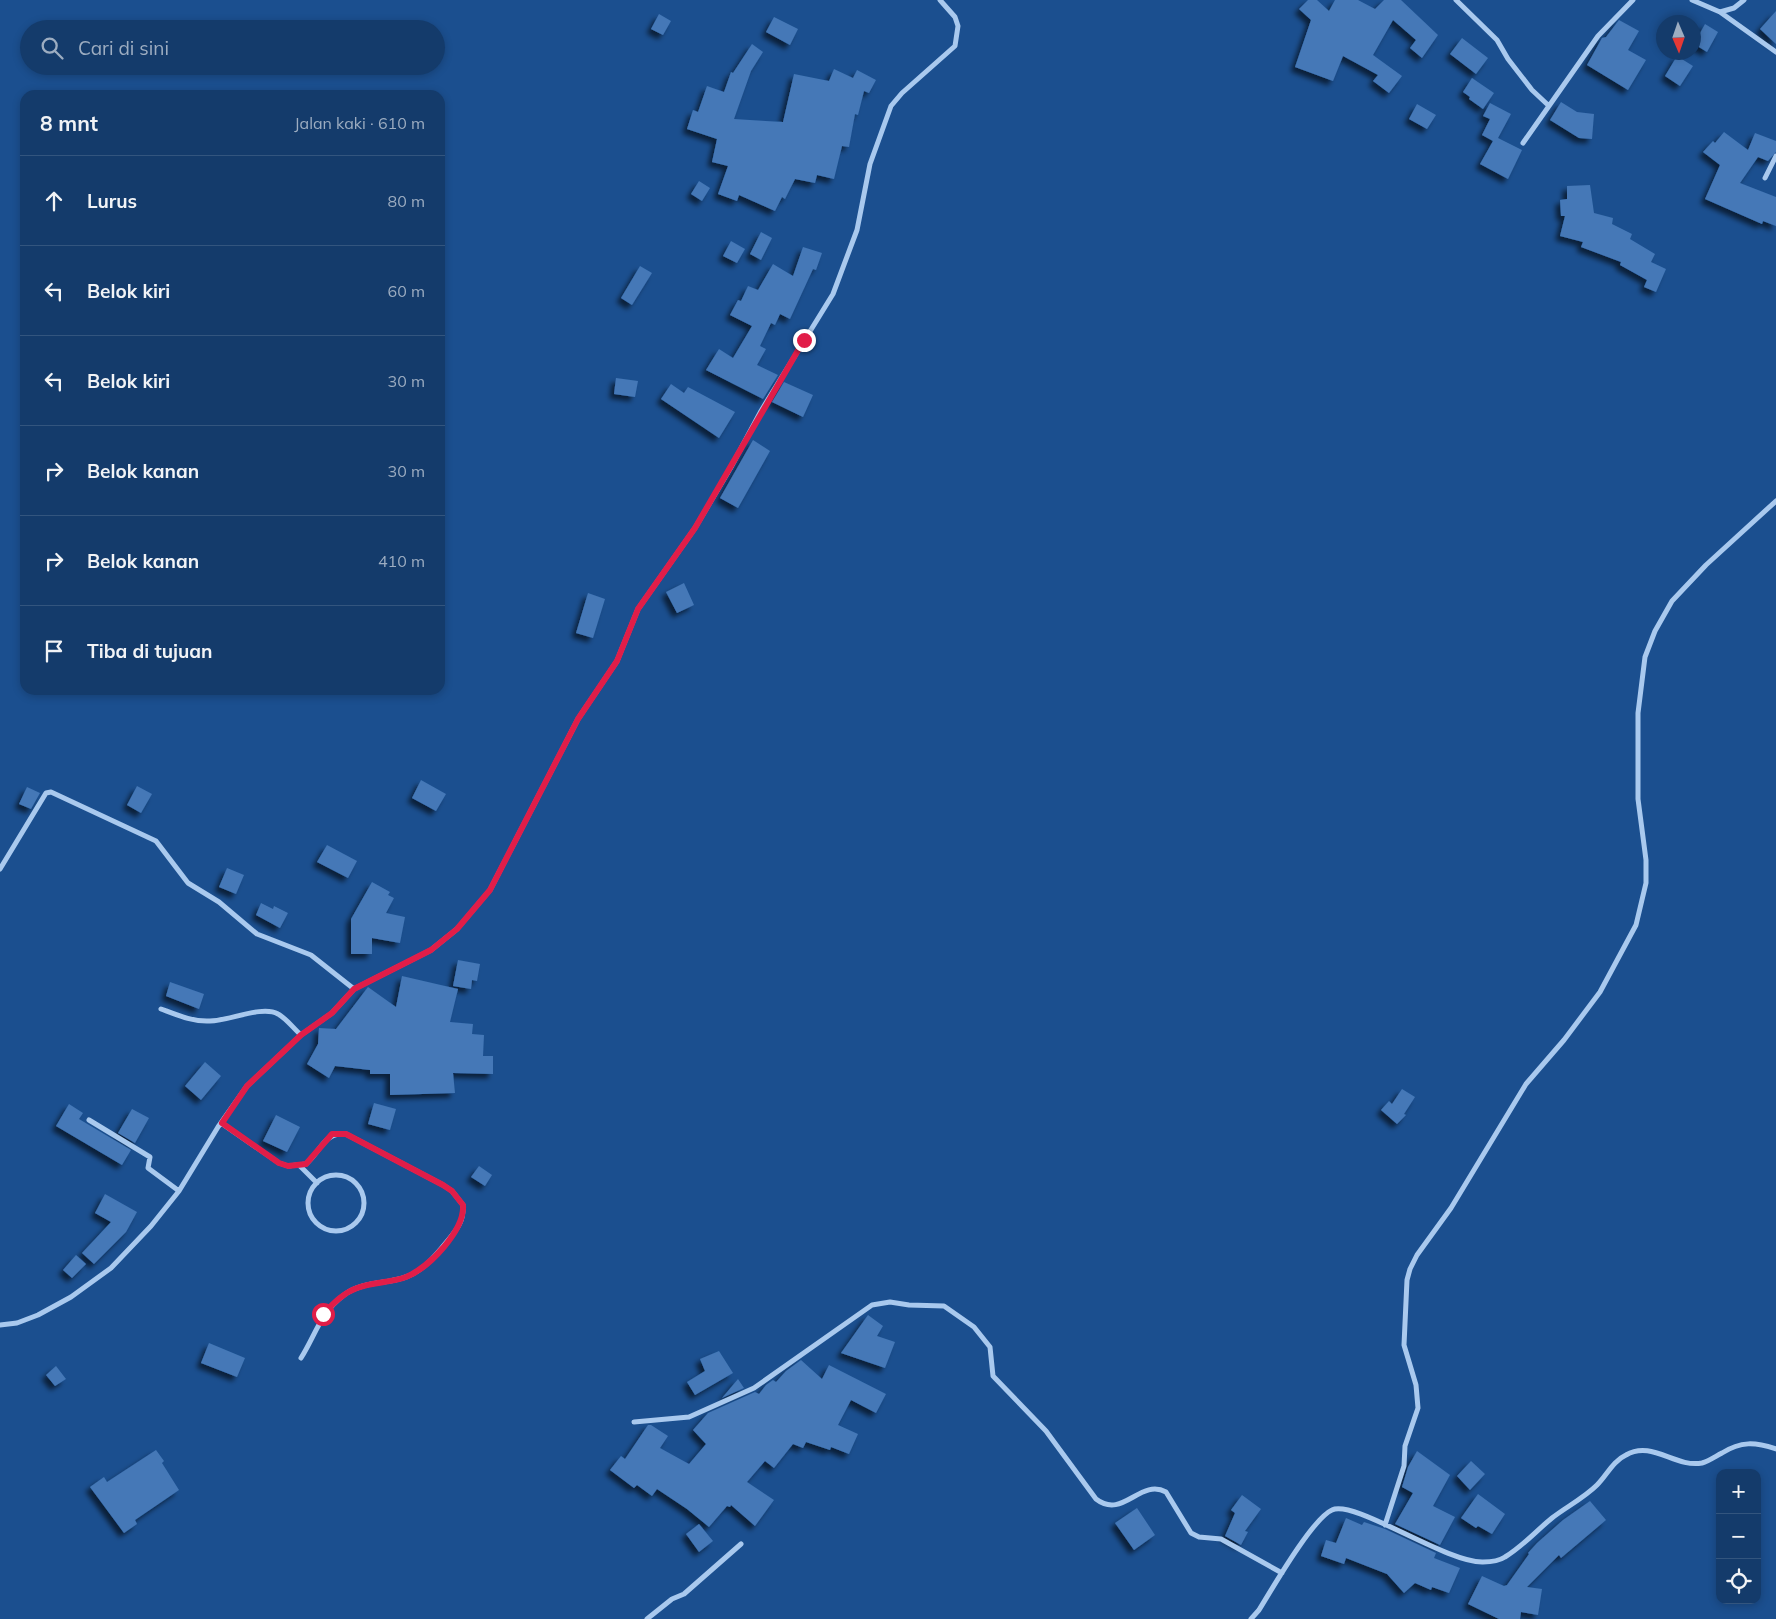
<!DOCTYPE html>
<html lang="id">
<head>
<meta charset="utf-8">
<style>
  :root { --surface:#143b6b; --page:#214673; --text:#f1f3f6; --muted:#9dadc1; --line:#33557e }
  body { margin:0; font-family:Mulish,sans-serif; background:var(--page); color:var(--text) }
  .controls { position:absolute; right:15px; bottom:15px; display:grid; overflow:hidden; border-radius:10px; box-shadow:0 2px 8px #0003 }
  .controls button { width:45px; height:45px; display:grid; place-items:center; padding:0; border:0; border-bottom:1px solid var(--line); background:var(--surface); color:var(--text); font:25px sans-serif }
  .compass { position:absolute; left:1656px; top:15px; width:45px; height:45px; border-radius:50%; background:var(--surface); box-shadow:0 2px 8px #0003; rotate:178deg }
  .stop { position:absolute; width:15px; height:15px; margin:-11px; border:4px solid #e11d48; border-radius:50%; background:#fff }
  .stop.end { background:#e11d48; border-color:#fff; box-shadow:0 1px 5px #0008 }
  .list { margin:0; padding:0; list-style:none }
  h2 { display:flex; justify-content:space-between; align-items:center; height:65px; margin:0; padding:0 20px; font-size:21px }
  h2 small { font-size:16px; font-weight:400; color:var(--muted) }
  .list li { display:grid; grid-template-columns:32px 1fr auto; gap:15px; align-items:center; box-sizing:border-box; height:90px; padding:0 20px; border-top:1px solid var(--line) }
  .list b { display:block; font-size:19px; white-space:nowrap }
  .list em { font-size:16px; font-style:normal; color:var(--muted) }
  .icon { flex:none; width:28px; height:28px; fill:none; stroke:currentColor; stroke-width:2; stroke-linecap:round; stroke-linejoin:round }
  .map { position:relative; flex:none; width:1776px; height:1619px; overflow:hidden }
  .search { position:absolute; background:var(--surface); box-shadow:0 2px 8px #0003; left:20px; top:20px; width:425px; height:55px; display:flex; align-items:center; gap:12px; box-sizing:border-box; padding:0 18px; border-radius:28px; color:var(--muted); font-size:19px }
  .panel { position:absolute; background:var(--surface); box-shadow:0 2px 8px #0003; left:20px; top:90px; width:425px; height:605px; border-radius:15px }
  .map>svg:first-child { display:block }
  .building { fill:#4478b7; filter:url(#shadow) }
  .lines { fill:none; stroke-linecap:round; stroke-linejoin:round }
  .street { stroke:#a9c9ee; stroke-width:5 }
  .route { stroke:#e11d48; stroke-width:6 }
</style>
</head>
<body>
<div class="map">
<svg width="1776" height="1619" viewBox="0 0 1776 1619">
  <defs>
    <filter id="shadow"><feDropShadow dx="-4.5" dy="4.5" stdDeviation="2.5" flood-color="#0009"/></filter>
  </defs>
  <rect width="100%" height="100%" fill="#1b4f8f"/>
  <path class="building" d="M1308 0H1317L1329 11 1335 0H1358L1375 9 1384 0H1401L1438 35 1422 58 1410 48 1416 40 1393 20 1373 55 1402 76 1389 93 1373 81 1378 75 1343 56 1333 81 1295 67 1311 20 1299 9Z
    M1776 11V44L1760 29Z
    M659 14 671 21 663 35 651 29Z
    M774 17 798 29 790 45 766 32Z
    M1619 20 1639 31 1628 50 1646 60 1628 90 1587 65 1602 38 1606 37Z
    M1705 24 1718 32 1707 52 1694 44Z
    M1462 38 1488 58 1476 74 1450 54Z
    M752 44 763 52 751 71 734 119 783 122 794 74 829 81 834 69 853 78 857 70 876 80 869 93 864 91 858 115 855 114 849 147 842 146 834 179 817 175 815 183 795 179 785 199 782 197 775 211 739 195 737 201 718 194 728 166 712 162 717 139 687 129 693 110 698 112 707 86 724 92 731 72 733 73Z
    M1677 56 1693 66 1680 86 1665 76Z
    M1472 78 1494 93 1483 109 1469 99 1470 97 1463 92Z
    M1561 102 1577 112 1594 114 1592 139 1579 138 1550 120Z
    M1490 103 1511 114 1498 138 1522 150 1508 179 1480 164 1493 141 1482 135 1490 119 1483 116Z
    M1417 104 1436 115 1427 129 1409 119Z
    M1724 132 1748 150 1755 133 1776 141V152L1768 161 1758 157 1740 183 1776 197V226L1763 221 1762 224 1705 199 1720 165 1703 152 1713 141 1715 143Z
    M699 181 710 188 702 201 691 194Z
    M1590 185 1594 213 1613 218 1612 224 1632 234 1630 239 1655 254 1651 262 1666 269 1656 292 1644 287 1647 280 1620 265 1621 262 1581 247 1583 242 1560 236 1565 216H1561L1560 200 1567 199V186Z
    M761 232 772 238 761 260 750 254Z
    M731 241 745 249 737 263 723 256Z
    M803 247 822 253 816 270 813 269 790 319 780 314 775 325 771 323 760 346 766 349 757 365 778 375 763 399 706 370 719 349 733 358 752 326 730 315 738 300 741 301 748 286 758 290 773 264 793 276Z
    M640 266 652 273 632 305 621 298Z
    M616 378 638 381 635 397 614 394Z
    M784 382 813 395 803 417 772 402Z
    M671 384 684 393 688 387 735 412 719 438 661 399Z
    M753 440 770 451 738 508 720 498Z
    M684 583 694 605 677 613 666 592Z
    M588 593 605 599 593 638 576 633Z
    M421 780 446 794 436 811 412 798Z
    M137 786 152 794 141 813 127 805Z
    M27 787 40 793 31 809 19 804Z
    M327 845 357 861 348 878 317 862Z
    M227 868 244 875 236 894 219 887Z
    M372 882 390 892 388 895 394 898 386 913 405 917 400 943 372 938V954H351V919Z
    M261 903 273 909 274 906 288 913 280 928 256 915Z
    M458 960 480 964 477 981 472 980 471 989 453 986Z
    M402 976 458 989 450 1022 473 1024 472 1034 484 1035 483 1056H493V1074L453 1073 455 1093 390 1095V1074H370V1070L335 1066 329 1078 307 1064 318 1044 319 1028 336 1029 368 987 396 1007Z
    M170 982 204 994 199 1009 166 996Z
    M205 1062 221 1076 201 1100 185 1086Z
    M1402 1089 1415 1097 1404 1114 1406 1115 1397 1124 1381 1110 1389 1101 1392 1104Z
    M374 1103 396 1109 390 1130 368 1124Z
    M69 1104 83 1113 79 1119 131 1150 122 1165 56 1126Z
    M132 1109 149 1118 135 1143 118 1133Z
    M276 1115 300 1127 287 1152 263 1141Z
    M479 1166 492 1175 485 1186 471 1177Z
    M105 1194 137 1212 126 1232 94 1264 82 1253 111 1222 95 1213Z
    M76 1255 86 1264 72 1278 63 1270Z
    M868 1315 883 1326 877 1336 895 1342 885 1368 841 1353Z
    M209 1343 245 1358 237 1377 201 1363Z
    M719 1351 733 1373 695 1395 687 1382 705 1371 700 1359Z
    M801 1360 822 1379 829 1365 886 1394 876 1413 851 1400 838 1425 858 1434 849 1454 831 1447 830 1450 806 1442 803 1448 793 1444 774 1468 765 1461 747 1482 774 1500 755 1526 731 1505 730 1507 727 1506 709 1527 687 1509 657 1489 652 1496 637 1485 634 1488 610 1470 621 1456 625 1459 648 1425H651L668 1436 660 1448 689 1464 706 1444 693 1430 708 1413 755 1392 759 1394 766 1385 773 1380 776 1382 786 1371Z
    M56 1366 66 1379 55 1386 46 1375Z
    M738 1379 744 1388 722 1398Z
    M156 1450 164 1461 162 1463 179 1490 135 1520 137 1524 124 1533 90 1487 104 1477 107 1482Z
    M1417 1451 1450 1475 1433 1506 1455 1517 1440 1545 1395 1524 1413 1493 1402 1487 1408 1467Z
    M1471 1461 1485 1474 1470 1490 1457 1476Z
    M1478 1494 1505 1514 1492 1534 1478 1526 1476 1528 1461 1518Z
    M1242 1495 1261 1509 1245 1531 1248 1532 1241 1545 1225 1536 1235 1513 1231 1510Z
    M1590 1501 1606 1520 1561 1558 1559 1555 1527 1587 1542 1589 1538 1615 1521 1612 1520 1619H1499L1468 1604 1482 1576 1504 1586 1507 1585 1529 1554 1528 1553 1537 1543 1563 1520Z
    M1137 1508 1155 1535 1134 1550 1115 1523Z
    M1346 1518 1362 1525 1364 1522 1385 1529 1436 1553 1434 1558 1460 1568 1449 1593 1432 1587 1431 1590 1415 1583 1404 1593 1387 1574 1346 1558 1344 1564 1321 1556 1326 1540 1336 1543Z
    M699 1524 713 1541 699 1552 686 1534Z"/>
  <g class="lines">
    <path class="street" d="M1456 0 1497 40 1508 59 1532 90 1548 105
      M1692 0 1720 12 1734 8 1744 0
      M1720 12 1776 52
      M1523 143 1598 36 1633 0
      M1765 178 1776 156
      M0 869 46 793 51 792 156 841 188 883 219 902 257 934 311 955 354 989
      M161 1009C177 1015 193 1022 210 1021 229 1021 262 1005 278 1014 286 1018 294 1029 301 1035
      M89 1120 150 1157 148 1168 179 1191
      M221 1123 279 1163 288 1166 306 1164C321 1151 324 1132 346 1134L443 1185 452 1191 463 1205C464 1220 458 1228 449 1239 436 1255 423 1272 403 1278 383 1284 361 1282 344 1295 320 1313 316 1334 301 1358
      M300 1166 317 1183
      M308 1203a28 28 0 1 1 56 0a28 28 0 1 1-56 0Z
      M0 1325 17 1323 38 1315 71 1297 111 1268 151 1226 179 1191 218 1127 247 1086 301 1035 332 1013 354 989 431 950 457 929 490 890 578 719 617 661 638 609 695 528 731 467 761 411 833 294 857 230 870 164 891 106 902 93 955 46 958 26 955 17 940 0
      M634 1422 689 1417 754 1388 872 1305 890 1302 909 1305 944 1306 974 1327 990 1347 993 1376 1046 1431 1096 1499C1123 1520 1140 1478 1166 1492L1191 1533 1199 1537 1221 1539 1282 1573
      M1385 1525 1404 1466 1405 1446 1418 1408 1416 1385 1404 1345 1407 1280 1410 1269 1417 1255 1451 1208 1526 1084 1564 1040 1600 992 1636 925 1646 883V860L1638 799V713L1645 657 1655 631 1672 601 1706 565 1776 501
      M647 1619 672 1599 684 1594 741 1544
      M1251 1619 1259 1610C1272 1589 1312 1519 1332 1510 1354 1499 1446 1563 1483 1562 1491 1562 1499 1561 1505 1557 1522 1547 1536 1531 1552 1518 1566 1507 1584 1498 1597 1485 1607 1475 1613 1461 1626 1455 1652 1440 1675 1468 1702 1463 1709 1461 1716 1456 1722 1453 1741 1441 1755 1442 1776 1449"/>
  </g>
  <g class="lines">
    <path class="route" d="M323 1314C333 1304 343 1293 357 1288 372 1282 390 1283 406 1277 429 1268 465 1230 463 1205L452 1191 443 1185 346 1134H332L306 1164 288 1166 279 1163 222 1123 247 1086 301 1035 332 1013 354 989 431 950 457 929 490 890 578 719 617 661 638 609 695 528 804 340"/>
  </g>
</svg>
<div class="controls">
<button>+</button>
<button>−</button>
<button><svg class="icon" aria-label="locate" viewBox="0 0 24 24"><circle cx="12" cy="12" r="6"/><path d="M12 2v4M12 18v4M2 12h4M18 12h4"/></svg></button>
</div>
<svg class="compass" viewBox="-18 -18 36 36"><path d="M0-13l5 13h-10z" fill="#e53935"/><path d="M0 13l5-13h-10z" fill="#9dadc1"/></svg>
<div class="stop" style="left:323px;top:1314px"></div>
<div class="stop end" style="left:804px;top:340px"></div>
<div class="search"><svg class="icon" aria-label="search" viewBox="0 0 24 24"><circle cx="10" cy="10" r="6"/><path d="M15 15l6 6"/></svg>Cari di sini</div>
<section class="panel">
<h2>8 mnt<small>Jalan kaki · 610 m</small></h2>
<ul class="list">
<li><svg class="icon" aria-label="ahead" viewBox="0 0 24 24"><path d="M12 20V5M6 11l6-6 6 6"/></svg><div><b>Lurus</b></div><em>80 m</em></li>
<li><svg class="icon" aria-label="left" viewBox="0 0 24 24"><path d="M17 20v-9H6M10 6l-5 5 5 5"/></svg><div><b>Belok kiri</b></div><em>60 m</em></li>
<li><svg class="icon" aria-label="left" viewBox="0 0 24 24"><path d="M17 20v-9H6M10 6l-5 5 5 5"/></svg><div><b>Belok kiri</b></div><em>30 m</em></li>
<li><svg class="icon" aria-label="right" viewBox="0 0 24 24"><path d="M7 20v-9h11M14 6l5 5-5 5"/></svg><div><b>Belok kanan</b></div><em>30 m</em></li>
<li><svg class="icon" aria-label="right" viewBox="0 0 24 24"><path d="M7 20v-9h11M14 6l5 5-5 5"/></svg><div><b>Belok kanan</b></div><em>410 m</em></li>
<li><svg class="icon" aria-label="arrive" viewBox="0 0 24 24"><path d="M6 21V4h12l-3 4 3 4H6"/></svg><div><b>Tiba di tujuan</b></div></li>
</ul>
</section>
</div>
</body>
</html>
